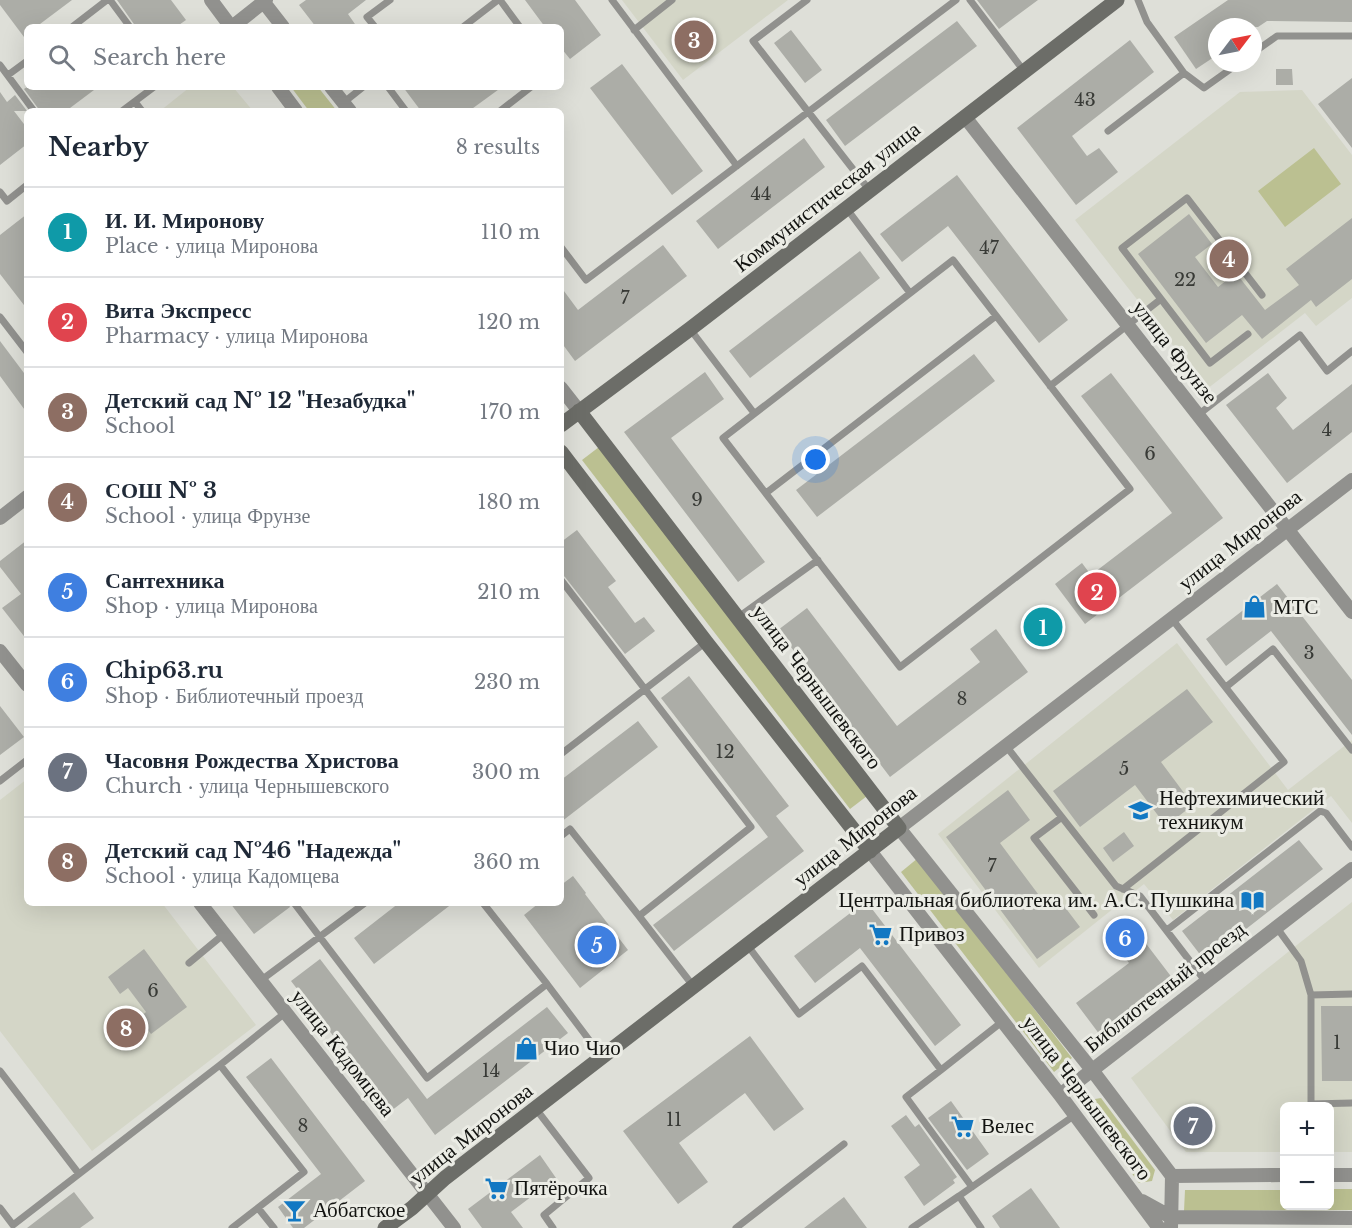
<!DOCTYPE html>
<html lang="en">
<head>
<meta charset="utf-8">
<style>
  :root { --surface:#fff; --page:#f6f6f7; --text:#1f2937; --muted:#747a83; --line:#e0e1e3; --accent:#ea580c }
  body { margin:0; font-family:"Libre Baskerville",serif; background:var(--page); color:var(--text) }
  .controls { position:absolute; right:18px; bottom:18px; display:grid; overflow:hidden; border-radius:9px; box-shadow:0 6px 24px #0002 }
  .controls button { width:54px; height:54px; display:grid; place-items:center; padding:0; border:0; border-bottom:2px solid var(--line); background:var(--surface); color:var(--text); font:30px sans-serif }
  .compass { position:absolute; left:1208px; top:18px; width:54px; height:54px; border-radius:50%; background:var(--surface); box-shadow:0 6px 24px #0002; rotate:58deg }
  .you { position:absolute; left:816px; top:460px; width:21px; height:21px; margin:-15px; border:4px solid #fff; border-radius:50%; background:#1a73e8; box-shadow:0 0 0 9px #1a73e833 }
  .badge { display:grid; place-items:center; width:39px; height:39px; border-radius:50%; background:var(--accent); color:#fff; font-size:20px; font-weight:700 }
  .pin { position:absolute; translate:-50% -50%; border:3px solid #fff; box-shadow:0 2px 6px #0006 }
  .list { margin:0; padding:0; list-style:none }
  h2 { display:flex; justify-content:space-between; align-items:center; height:78px; margin:0; padding:0 24px; font-size:26px }
  h2 small { font-size:20px; font-weight:400; color:var(--muted) }
  .list li { display:grid; grid-template-columns:39px 1fr auto; gap:18px; align-items:center; box-sizing:border-box; height:90px; padding:0 24px; border-top:2px solid var(--line) }
  .list b { display:block; font-size:22px; white-space:nowrap }
  .list p { margin:0; font-size:20px; white-space:nowrap; color:var(--muted) }
  .list em { font-size:20px; font-style:normal; color:var(--muted) }
  .icon { flex:none; width:33px; height:33px; fill:none; stroke:currentColor; stroke-width:2; stroke-linecap:round; stroke-linejoin:round }
  .map { position:relative; flex:none; width:1352px; height:1228px; overflow:hidden }
  .search { position:absolute; background:var(--surface); box-shadow:0 6px 24px #0002; left:24px; top:24px; width:540px; height:66px; display:flex; align-items:center; gap:15px; box-sizing:border-box; padding:0 21px; border-radius:9px; color:var(--muted); font-size:22px }
  .panel { position:absolute; background:var(--surface); box-shadow:0 6px 24px #0002; left:24px; top:108px; width:540px; height:798px; border-radius:9px }
  .map>svg:first-child { display:block }
  .built { fill:#d4d6c7 }
  .green { fill:#bbc091 }
  .building { fill:#acada7 }
  .lines { fill:none; stroke-linecap:round; stroke-linejoin:round }
  .lane { stroke:#91918e; stroke-width:7 }
  .street { stroke:#91918e; stroke-width:14 }
  .secondary { stroke:#6c6d68; stroke-width:15 }
  .labels { text-anchor:middle; dominant-baseline:central; stroke-width:6; stroke-linejoin:round; paint-order:stroke }
  .number-label { font-size:18px; fill:#383a36 }
  .street-label { font-size:21px; fill:#121310; stroke:#ebece5 }
  .poi-label { font-size:21px; fill:#121310; stroke:#ebece5; text-anchor:start }
</style>
</head>
<body>
<div class="map">
<svg width="1352" height="1228" viewBox="0 0 1352 1228">
  <rect width="100%" height="100%" fill="#dedfd8"/>
  <path class="built" d="M622 0H788L683 80Z
    M190 87H233L253 111H160Z
    M1302 90 1352 155V298L1316 326 1305 313 1207 389 1075 220 1240 92Z
    M1177 643 1288 790 1352 740V823L1331 796 1173 920 1144 884 1039 968 938 834Z
    M27 779V903H162L256 1025 92 1151 0 1031V800Z
    M1352 902V1152H1330V1106H1284V1152H1186L1131 1078 1293 948Z"/>
  <path class="green" d="M291 87H318L337 111H309Z
    M1314 148 1341 184 1285 227 1258 191Z
    M599 447 867 796 850 809 582 460Z
    M918 858 1072 1058 1054 1072 901 872Z
    M1101 1098 1155 1170 1152 1181 1139 1183 1086 1112 1089 1100Z
    M1330 1189H1352V1210L1184 1211 1185 1190H1284V1206H1330Z"/>
  <path class="building" d="M0 0H72L36 27H27V41L0 5Z
    M117 0H171L186 20 176 27H136Z
    M306 0H366L348 14 357 27H316L299 5Z
    M525 0H575L601 35 570 59 561 48V27H545Z
    M977 0H1038L999 29Z
    M1228 0H1352V22L1267 21 1258 27H1217V55L1196 69 1174 37Z
    M957 21 977 46 845 146 826 120Z
    M791 30 822 70 805 83 774 43Z
    M1130 40 1154 72 1072 136 1087 156 1099 148 1118 172 1076 205 1017 128Z
    M622 64 703 171 672 195 590 88Z
    M1276 69H1292L1293 85H1276Z
    M1352 78V148L1318 104Z
    M27 87H98L66 111H40L24 89Z
    M403 87H502L469 111H421Z
    M0 92 7 102 15 95 27 111H14L27 128V144L0 165Z
    M804 138 825 167 718 249 696 221Z
    M957 175 1068 320 1039 343 948 226 902 262 880 234Z
    M27 214V309L0 274V235Z
    M1189 214 1212 244 1195 257 1218 287 1236 273 1265 310 1299 285 1286 269 1352 218V279L1316 307 1311 300 1262 339 1242 315 1206 343 1138 254Z
    M663 245 687 276 575 361 561 342V287L578 310Z
    M860 251 880 278 750 378 729 351Z
    M0 341 27 377V413L0 376Z
    M974 354 995 381 817 517 796 490Z
    M705 372 724 399 671 438 765 562 738 582 624 432Z
    M1111 373 1223 518 1085 624 1055 584 1082 563 1091 575 1172 513 1081 396Z
    M1268 373 1287 398 1276 408 1293 430 1352 384V432L1287 483 1226 405Z
    M577 530 616 581 608 587 635 623 644 617 655 631 625 654 565 577 561 574V542Z
    M27 540V640L2 608 21 594 0 567V561Z
    M1277 584 1352 680V735L1271 631 1226 666 1206 639Z
    M807 608 897 726 980 662 970 649 996 629 1028 672 890 777 778 630Z
    M689 676 789 806 776 816 804 851 674 951 653 925 768 837 661 698Z
    M1187 689 1213 722 1161 762 1193 805 1166 826 1135 785 1080 827 1053 791Z
    M0 706 24 737 0 755Z
    M638 721 658 747 561 822V780Z
    M1008 790 1030 820 1000 843 1044 902 1055 894 1080 927 1037 959 946 837Z
    M1124 832 1134 846 1113 862 1103 848Z
    M1299 840 1323 869 1205 961 1182 931Z
    M573 876 586 893 585 894 628 950 580 988 524 915 539 903H561V885Z
    M866 901 961 1025 935 1046 860 948 815 983 794 956Z
    M230 903H288L290 907 254 934Z
    M399 903H453L374 964 354 938Z
    M1125 916 1173 979 1100 1035 1076 1003 1129 963 1105 931Z
    M144 949 187 1007 151 1034 139 1018 146 1012 128 988 120 994 108 977Z
    M320 959 427 1099 547 1007 568 1033 435 1135 408 1098 391 1111 291 981Z
    M1321 1006H1352V1081H1322Z
    M750 1036 804 1109 774 1131 745 1093 679 1143 708 1182 678 1204 623 1131Z
    M271 1058 365 1181 304 1228H293L278 1207 321 1174 246 1077Z
    M951 1101 989 1154 967 1170 928 1118Z
    M1196 1113 1206 1128 1190 1139 1180 1123Z
    M906 1115 915 1127 919 1124 957 1177 953 1180 955 1183 924 1206 904 1177 920 1165 891 1126Z
    M540 1155 556 1178 511 1212 523 1228H482L468 1209Z
    M1031 1188 1060 1228H1000L992 1216Z
    M74 1192 94 1218 80 1228H27Z
    M844 1197 867 1228H804Z"/>
  <g class="lines">
    <path class="lane" d="M110 0 130 27
      M500 0 520 27
      M612 0 737 166
      M807 0 753 41 870 191
      M970 0 1024 71
      M1138 0 1147 22 1184 73 1204 88 1239 63
      M72 27 107 0
      M375 27 367 17 390 0
      M463 27 498 0
      M634 30 672 0
      M1253 53 1277 36H1352
      M0 65 34 111
      M8 75 27 61
      M388 87 406 111
      M135 102 142 111
      M343 103 363 87
      M122 111 154 87
      M500 111 531 87
      M1108 131 1184 73
      M0 192 7 201 27 185
      M847 209 910 293
      M561 247 586 280 956 0
      M953 260 1130 489 900 667 723 438Z
      M1161 299 1210 363 1248 334
      M0 317 27 352
      M690 329 754 413
      M1050 386 1161 299 1122 248 1187 198 1262 295
      M1198 415 1300 335 1327 371 1352 351
      M766 493 996 316
      M561 580 751 827 639 916 694 987
      M737 618 818 560
      M1226 687 1273 649 1352 750
      M1006 746 1116 886 1140 896 1206 982
      M561 754 706 642
      M0 781 27 760
      M1062 817 1034 838 1094 915
      M561 836 570 829 639 916
      M1123 889 1284 762 1172 619
      M294 903 427 1078 547 984 602 1057
      M483 903 547 984
      M1277 928 1301 961 1311 995V1104L1352 1103
      M1167 930 1320 811 1326 813 1352 847
      M748 946 799 1014 862 966 941 1070 1003 1021
      M189 963 224 934
      M260 981 365 903
      M1311 995 1352 994
      M220 1065 304 1172 232 1228
      M941 1070 906 1097 972 1187
      M0 1071 79 1174
      M536 1109 589 1178 544 1215 553 1228
      M0 1208 13 1225 220 1065 285 1013
      M258 1208 274 1228
      M736 1228 844 1144
      M912 1228 959 1196
      M981 1228 959 1196 1075 1115"/>
    <path class="street" d="M211 0 231 27
      M262 0 283 27
      M232 27 266 0
      M278 87 296 111
      M331 87 350 111
      M965 117 1352 612
      M561 388 579 411
      M0 518 27 497
      M0 651 27 685
      M870 851 1060 1095 1159 1228
      M200 903 454 1228
      M1060 1095 1352 869
      M1330 1175H1352
      M1172 1176 1284 1175
      M1142 1201 1171 1217 1352 1218
      M1171 1228 1172 1176 1092 1070 899 828 1352 480"/>
    <path class="secondary" d="M561 425 690 329 1117 0
      M561 452 706 642 870 851
      M385 1228 412 1208 445 1178 899 828 579 411"/>
  </g>
  <defs>
    <symbol id="shop-bare" viewBox="-9 -9 18 18"><path d="M-5-2.5h2.3a2.7 3.5 0 0 1 5.4 0H5L5.5 6h-11ZM-1.5-2.5h3a1.5 2.3 0 0 0-3 0Z" fill="#1278c3" stroke="#ebece5" stroke-width="2.5" paint-order="stroke"/></symbol>
    <symbol id="university-bare" viewBox="-9 -9 18 18"><path d="M0-5L7-2L0 1L-7-2ZM-4 1L0 2.5L4 1V4Q0 6-4 4Z" fill="#1278c3" stroke="#ebece5" stroke-width="2.5" paint-order="stroke"/></symbol>
    <symbol id="library-bare" viewBox="-9 -9 18 18"><path d="M-6-4Q-3-5.5-.7-3.5V5Q-3 3-6 4ZM6-4Q3-5.5 .7-3.5V5Q3 3 6 4Z" fill="#1278c3" stroke="#ebece5" stroke-width="2.5" paint-order="stroke"/></symbol>
    <symbol id="supermarket-bare" viewBox="-9 -9 18 18"><path d="M-6-5.5h2.5l.6 2H6L4.5 2H-2.5L-4.4-4H-6ZM-1.5 3.2a1.3 1.3 0 1 0 .1 0ZM3 3.2a1.3 1.3 0 1 0 .1 0Z" fill="#1278c3" stroke="#ebece5" stroke-width="2.5" paint-order="stroke"/></symbol>
    <symbol id="bar-bare" viewBox="-9 -9 18 18"><path d="M-6-5H6L.8 .8V4.5H3.5V6h-7V4.5H-.8V.8Z" fill="#1278c3" stroke="#ebece5" stroke-width="2.5" paint-order="stroke"/></symbol>
  </defs>
  <g fill-rule="evenodd">
    <use href="#shop-bare" x="1238" y="590" width="33" height="33"/>
    <use href="#university-bare" x="1124" y="794" width="33" height="33"/>
    <use href="#library-bare" x="1236" y="884" width="33" height="33"/>
    <use href="#supermarket-bare" x="864" y="918" width="33" height="33"/>
    <use href="#shop-bare" x="510" y="1032" width="33" height="33"/>
    <use href="#supermarket-bare" x="946" y="1110" width="33" height="33"/>
    <use href="#supermarket-bare" x="480" y="1172" width="33" height="33"/>
    <use href="#bar-bare" x="278" y="1194" width="33" height="33"/>
  </g>
  <g class="labels">
    <g class="number-label">
      <text x="1085" y="100">43</text>
      <text x="761" y="194">44</text>
      <text x="989" y="248">47</text>
      <text x="1185" y="280">22</text>
      <text x="625" y="298">7</text>
      <text x="1327" y="430">4</text>
      <text x="1150" y="454">6</text>
      <text x="697" y="500">9</text>
      <text x="1309" y="653">3</text>
      <text x="962" y="699">8</text>
      <text x="725" y="752">12</text>
      <text x="1124" y="769">5</text>
      <text x="992" y="866">7</text>
      <text x="153" y="991">6</text>
      <text x="1337" y="1043">1</text>
      <text x="491" y="1071">14</text>
      <text x="674" y="1120">11</text>
      <text x="303" y="1126">8</text>
    </g>
    <g class="street-label">
      <text transform="translate(827 197) rotate(-38)">Коммунистическая улица</text>
      <text transform="translate(1175 352) rotate(52)">улица Фрунзе</text>
      <text transform="translate(1240 540) rotate(-38)">улица Миронова</text>
      <text transform="translate(817 687) rotate(53)">улица Чернышевского</text>
      <text transform="translate(855 836) rotate(-38)">улица Миронова</text>
      <text transform="translate(1165 987) rotate(-38)">Библиотечный проезд</text>
      <text transform="translate(343 1053) rotate(52)">улица Кадомцева</text>
      <text transform="translate(1087 1098) rotate(53)">улица Чернышевского</text>
      <text transform="translate(471 1134) rotate(-38)">улица Миронова</text>
    </g>
    <g class="poi-label">
      <text x="1273" y="607">МТС</text>
      <text x="1159" y="798">Нефтехимический<tspan x="1159" dy="24">техникум</tspan></text>
      <text x="1234" y="900" text-anchor="end">Центральная библиотека им. А.С. Пушкина</text>
      <text x="899" y="934">Привоз</text>
      <text x="544" y="1048">Чио Чио</text>
      <text x="981" y="1126">Велес</text>
      <text x="514" y="1188">Пятёрочка</text>
      <text x="313" y="1210">Аббатское</text>
    </g>
  </g>
</svg>
<div class="controls">
<button>+</button>
<button>−</button>
</div>
<svg class="compass" viewBox="-18 -18 36 36"><path d="M0-13l5 13h-10z" fill="#e53935"/><path d="M0 13l5-13h-10z" fill="#747a83"/></svg>
<div class="you"></div>
<div class="pin badge" style="left:1043px;top:627px;background:#0f9aa8">1</div>
<div class="pin badge" style="left:1097px;top:592px;background:#e0444e">2</div>
<div class="pin badge" style="left:694px;top:40px;background:#8d6e63">3</div>
<div class="pin badge" style="left:1229px;top:259px;background:#8d6e63">4</div>
<div class="pin badge" style="left:597px;top:945px;background:#3f7fe0">5</div>
<div class="pin badge" style="left:1125px;top:938px;background:#3f7fe0">6</div>
<div class="pin badge" style="left:1193px;top:1126px;background:#6b7280">7</div>
<div class="pin badge" style="left:126px;top:1028px;background:#8d6e63">8</div>
<div class="search"><svg class="icon" aria-label="search" viewBox="0 0 24 24"><circle cx="10" cy="10" r="6"/><path d="M15 15l6 6"/></svg>Search here</div>
<section class="panel">
<h2>Nearby<small>8 results</small></h2>
<ul class="list">
<li><span class="badge" style="background:#0f9aa8">1</span><div><b>И. И. Миронову</b><p>Place · улица Миронова</p></div><em>110 m</em></li>
<li><span class="badge" style="background:#e0444e">2</span><div><b>Вита Экспресс</b><p>Pharmacy · улица Миронова</p></div><em>120 m</em></li>
<li><span class="badge" style="background:#8d6e63">3</span><div><b>Детский сад № 12 &quot;Незабудка&quot;</b><p>School</p></div><em>170 m</em></li>
<li><span class="badge" style="background:#8d6e63">4</span><div><b>СОШ № 3</b><p>School · улица Фрунзе</p></div><em>180 m</em></li>
<li><span class="badge" style="background:#3f7fe0">5</span><div><b>Сантехника</b><p>Shop · улица Миронова</p></div><em>210 m</em></li>
<li><span class="badge" style="background:#3f7fe0">6</span><div><b>Chip63.ru</b><p>Shop · Библиотечный проезд</p></div><em>230 m</em></li>
<li><span class="badge" style="background:#6b7280">7</span><div><b>Часовня Рождества Христова</b><p>Church · улица Чернышевского</p></div><em>300 m</em></li>
<li><span class="badge" style="background:#8d6e63">8</span><div><b>Детский сад №46 &quot;Надежда&quot;</b><p>School · улица Кадомцева</p></div><em>360 m</em></li>
</ul>
</section>
</div>
</body>
</html>
